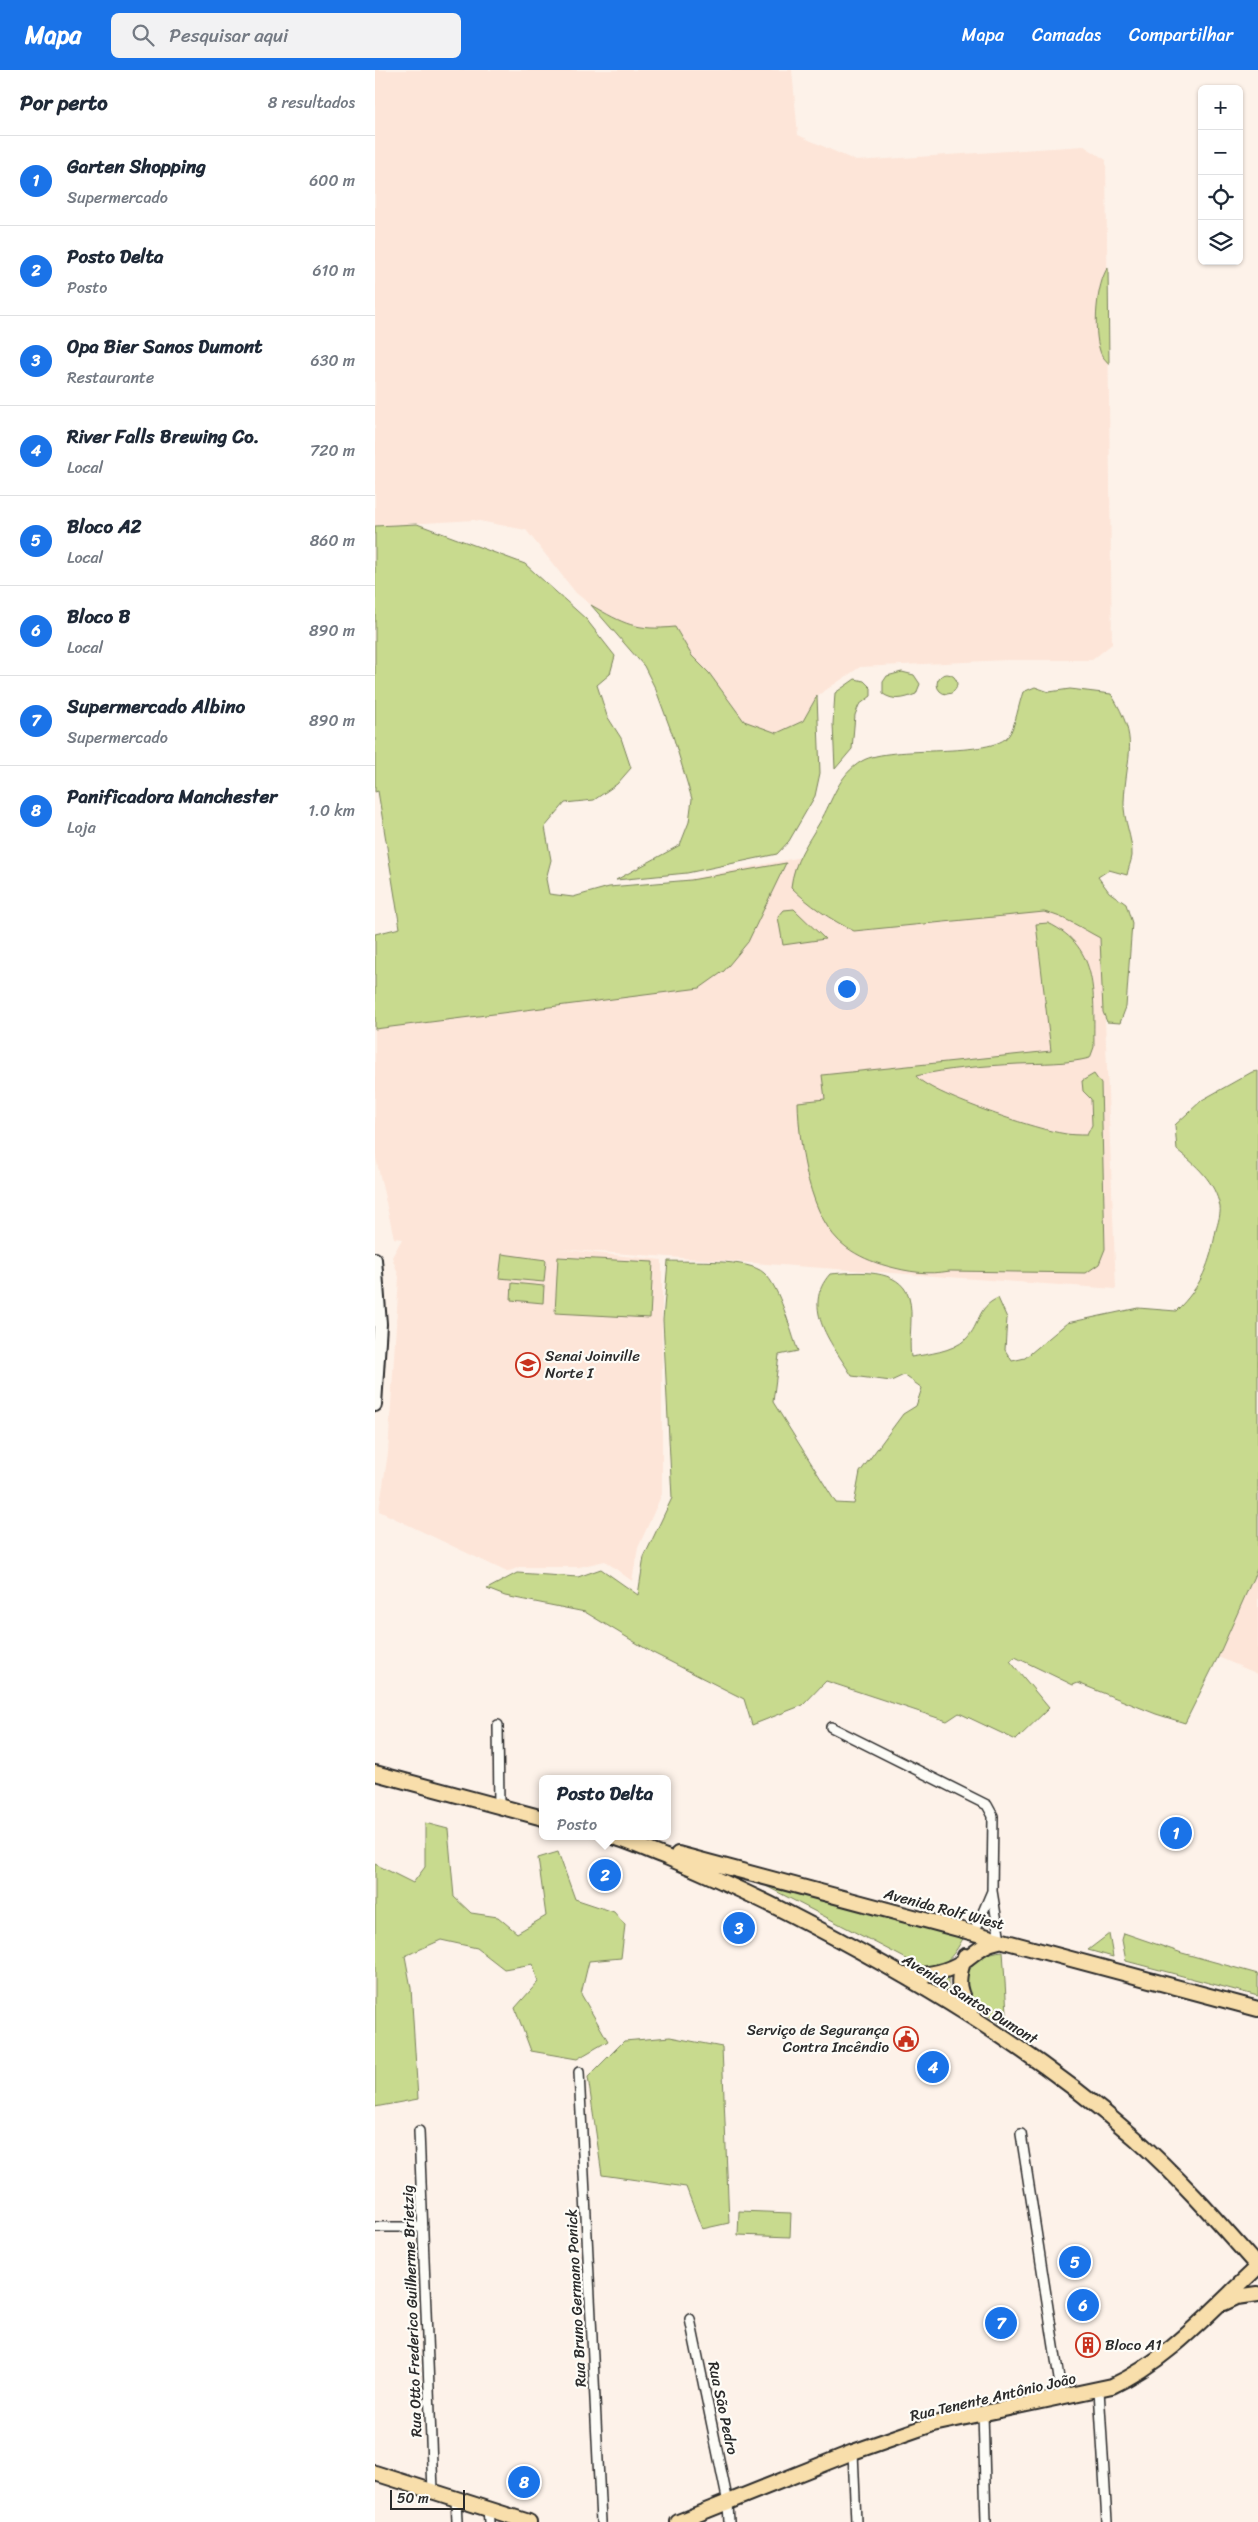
<!DOCTYPE html>
<html lang="pt">
<head>
<meta charset="utf-8">
<style>
  :root { --surface:#fff; --page:#f2f2f3; --text:#1f2937; --muted:#747a83; --line:#e0e1e3; --accent:#1a73e8 }
  body { margin:0; font-family:Sriracha,sans-serif; background:var(--page); color:var(--text) }
  .controls { position:absolute; right:15px; top:15px; display:grid; overflow:hidden; border-radius:8px; box-shadow:0 1px 4px #0004 }
  .controls button { width:45px; height:45px; display:grid; place-items:center; padding:0; border:0; border-bottom:1px solid var(--line); background:var(--surface); color:var(--text); font:25px sans-serif }
  .scale { position:absolute; left:15px; bottom:12px; width:75px; box-sizing:border-box; padding-left:5px; border:2px solid #2b2b2b; border-top:0; font-size:14px; line-height:18px; white-space:nowrap; color:#2b2b2b; -webkit-text-stroke:4px #fdfcf7; paint-order:stroke }
  .you { position:absolute; left:471px; top:918px; width:18px; height:18px; margin:-12px; border:4px solid #fff; border-radius:50%; background:#1a73e8; box-shadow:0 0 0 8px #1a73e833 }
  .badge { display:grid; place-items:center; width:32px; height:32px; border-radius:50%; background:var(--accent); color:#fff; font-size:16px; font-weight:700 }
  .pin { position:absolute; translate:-50% -50%; border:2px solid #fff; box-shadow:0 1px 5px #0006 }
  .popup { position:absolute; left:164px; top:1705px; width:132px; height:65px; box-sizing:border-box; display:grid; place-content:center; border-radius:8px; background:var(--surface); filter:drop-shadow(0 1px 4px #0005); font-size:16px; white-space:nowrap; color:var(--muted) }
  .popup b { font-size:19px; color:var(--text) }
  .popup::after { content:''; position:absolute; left:50%; top:100%; margin-left:-10px; border:10px solid transparent; border-top-color:var(--surface) }
  .list { margin:0; padding:0; list-style:none }
  h2 { display:flex; justify-content:space-between; align-items:center; height:65px; margin:0; padding:0 20px; font-size:21px }
  h2 small { font-size:16px; font-weight:400; color:var(--muted) }
  .list li { display:grid; grid-template-columns:32px 1fr auto; gap:15px; align-items:center; box-sizing:border-box; height:90px; padding:0 20px; border-top:1px solid var(--line) }
  .list b { display:block; font-size:19px; white-space:nowrap }
  .list p { margin:0; font-size:16px; white-space:nowrap; color:var(--muted) }
  .list em { font-size:16px; font-style:normal; color:var(--muted) }
  .icon { flex:none; width:28px; height:28px; fill:none; stroke:currentColor; stroke-width:2; stroke-linecap:round; stroke-linejoin:round }
  .map { position:relative; flex:none; width:883px; height:2452px; overflow:hidden }
  header { display:flex; align-items:center; gap:30px; box-sizing:border-box; height:70px; padding:0 25px; background:var(--accent); color:#fff }
  header strong { font-size:24px }
  nav { display:flex; gap:28px; margin-inline-start:auto; font-size:18px }
  .search { width:350px; height:45px; background:var(--page); display:flex; align-items:center; gap:12px; box-sizing:border-box; padding:0 18px; border-radius:8px; color:var(--muted); font-size:19px }
  main { display:flex }
  aside { flex:1; background:var(--surface) }
  .map>svg:first-child { display:block }
  .built { fill:#fde5d8 }
  .green { fill:#c8da8e; stroke:#7a825c }
  .lines { fill:none; stroke-linecap:round; stroke-linejoin:round }
  .minor-casing { stroke:#2b2b2b; stroke-width:12 }
  .secondary-casing { stroke:#2b2b2b; stroke-width:16 }
  .primary-casing { stroke:#2b2b2b; stroke-width:18 }
  .minor { stroke:#fdfcf7; stroke-width:9 }
  .secondary { stroke:#fdfcf7; stroke-width:12 }
  .primary { stroke:#f8deab; stroke-width:14 }
  .labels { text-anchor:middle; dominant-baseline:central; stroke-width:4.5; stroke-linejoin:round; paint-order:stroke }
  .poi-label { font-size:15px; fill:#2b2b2b; stroke:#fdfcf7; text-anchor:start }
  .street-label { font-size:15px; fill:#2b2b2b; stroke:#fdfcf7 }
</style>
</head>
<body>
<header>
<strong>Mapa</strong>
<div class="search"><svg class="icon" aria-label="search" viewBox="0 0 24 24"><circle cx="10" cy="10" r="6"/><path d="M15 15l6 6"/></svg>Pesquisar aqui</div>
<nav><a>Mapa</a><a>Camadas</a><a>Compartilhar</a></nav>
</header>
<main>
<aside>
<h2>Por perto<small>8 resultados</small></h2>
<ul class="list">
<li><span class="badge">1</span><div><b>Garten Shopping</b><p>Supermercado</p></div><em>600 m</em></li>
<li><span class="badge">2</span><div><b>Posto Delta</b><p>Posto</p></div><em>610 m</em></li>
<li><span class="badge">3</span><div><b>Opa Bier Sanos Dumont</b><p>Restaurante</p></div><em>630 m</em></li>
<li><span class="badge">4</span><div><b>River Falls Brewing Co.</b><p>Local</p></div><em>720 m</em></li>
<li><span class="badge">5</span><div><b>Bloco A2</b><p>Local</p></div><em>860 m</em></li>
<li><span class="badge">6</span><div><b>Bloco B</b><p>Local</p></div><em>890 m</em></li>
<li><span class="badge">7</span><div><b>Supermercado Albino</b><p>Supermercado</p></div><em>890 m</em></li>
<li><span class="badge">8</span><div><b>Panificadora Manchester</b><p>Loja</p></div><em>1.0 km</em></li>
</ul>
</aside>
<div class="map">
<svg width="883" height="2452" viewBox="0 0 883 2452">
  <rect width="100%" height="100%" fill="#fdf2e9"/>
  <filter id="ink" filterUnits="userSpaceOnUse"><feTurbulence type="fractalNoise" baseFrequency=".02" numOctaves="2"/><feDisplacementMap in="SourceGraphic" scale="10" xChannelSelector="R" yChannelSelector="G"/><feConvolveMatrix kernelMatrix="1 2 1 2 8 2 1 2 1" color-interpolation-filters="sRGB"/></filter>
  <g filter="url(#ink)">
    <path class="built" d="M0 0H417L423 65 481 91 709 76 731 90 737 574 717 590H632L485 597 442 626 428 651 402 664 369 651 334 603 317 586 300 558 277 560 251 555 216 535 201 523 151 460 99 450 0 456Z
      M721 728 741 1219 182 1179 287 1190V1424L263 1478 257 1511 230 1491 204 1497H144L132 1502 4 1441 13 1383 24 1207 17 1187 27 1169 19 1168 0 1084V872Z
      M883 1497V1604L843 1587Z"/>
    <path class="green" d="M733 197 734 294C731 290 726 286 725 281 718 260 721 215 733 197Z
      M42 454 150 494 211 549 240 586 235 604 222 615 232 646 246 668 256 698 242 714 219 730 190 733 170 757 176 790 171 809 174 824 198 827 234 817 316 810 411 793 373 872 349 901 325 918 0 959V864L25 858 3 721 0 722V456Z
      M216 535C249 554 261 561 300 557L317 586 334 603 369 651 402 663 428 651 442 626 445 703 440 726 414 771 402 784 312 803 241 810 305 775 314 752 317 729 298 666 281 620 269 596Z
      M527 602 539 605 545 614 541 624C528 629 519 631 508 624V612L512 606Z
      M562 614a10 10 0 1 1 20 0a10 10 0 1 1-20 0Z
      M480 609 489 611 496 618V626L484 635 480 645 477 679 460 699 458 654 460 623Z
      M660 617 674 622 695 619 736 624C766 672 751 682 749 732 748 750 758 768 757 786 756 792 753 799 752 805L734 800 723 807 734 822 751 834 757 853 751 937 745 953 732 952 728 942 725 868C706 858 691 847 669 842L479 861C456 850 434 835 416 817 419 791 432 774 445 752 458 730 463 705 487 691 516 674 618 689 634 665 640 657 644 633 648 622Z
      M419 839 450 869 408 875 403 847 409 840Z
      M673 853C726 878 718 927 719 977L715 988C691 994 668 993 643 994 610 996 573 998 541 1006 554 1024 660 1059 686 1063 694 1065 704 1065 712 1065L717 1055 716 1029 708 1021 707 1011 719 1004 726 1014 730 1179 724 1194 711 1203 575 1201C552 1205 534 1202 512 1196 497 1192 483 1186 471 1177 434 1150 424 1075 423 1032L450 1029 447 1005 676 981 661 854Z
      M883 1001V1497L843 1587 810 1653 781 1644 703 1613 698 1615 640 1587 635 1591 674 1638 641 1670 584 1643 572 1651 451 1611 428 1635 377 1655 369 1629 278 1583 210 1542 130 1526 112 1519 142 1503 203 1507 226 1499 263 1525 269 1487 297 1428 288 1250 293 1191C315 1192 373 1188 389 1203 405 1217 415 1260 423 1281L404 1285 398 1332 461 1433 479 1434 485 1402 528 1344 541 1336 547 1318 529 1305 516 1311 477 1306C458 1275 425 1238 455 1204 481 1202 525 1197 534 1228 539 1244 533 1269 536 1287 553 1284 577 1282 591 1269 606 1254 601 1238 623 1228L632 1248 630 1280 637 1291 650 1288 692 1253 763 1238 801 1241C827 1216 835 1193 841 1160 843 1153 846 1143 845 1137 840 1111 821 1095 802 1080L800 1055 827 1030 877 1002Z
      M127 1184 171 1190 169 1212 124 1208Z
      M183 1187 278 1192 275 1248 180 1243Z
      M137 1213 169 1216 168 1233 136 1230Z
      M50 1753 73 1759 79 1827 96 1843 123 1847 142 1863 171 1846 163 1788 183 1782 200 1829 239 1842 250 1855 246 1888 214 1891 206 1924 233 1971 202 1989 156 1981 140 1938 163 1912 158 1894 129 1899 102 1878 66 1870 30 1886 36 1918 43 2029 0 2037V1794L38 1813 50 1797Z
      M391 1816 590 1865C580 1883 571 1900 547 1897Z
      M749 1863 807 1883 883 1904V1926L751 1891 747 1870Z
      M734 1864 738 1887 713 1880Z
      M628 1881 633 1958C623 1951 610 1945 601 1935 579 1909 598 1883 628 1881Z
      M573 1902V1921L558 1910Z
      M295 1967 347 1977 354 2153 327 2159 311 2117 227 2105 213 2007 249 1971Z
      M364 2141 416 2143 415 2167 363 2165Z"/>
    <g class="lines">
      <defs>
        <path id="minor" d="M123 1655 124 1736
          M456 1657 612 1735 618 1746 617 1821 625 1870
          M599 1863 617 1821
          M204 2002 226 2452
          M44 2061 58 2421
          M646 2064 687 2328
          M0 2157H48
          M315 2249 353 2433 354 2452
          M724 2320 732 2452
          M608 2342 611 2452
          M478 2382 481 2452
          M81 2429 82 2452
          M113 2439 114 2452"/>
        <path id="secondary" d="M0 1189 5 1254 0 1335"/>
        <path id="primary" d="M0 1703 168 1748
          M235 1766C254 1771 272 1780 291 1787 332 1804 373 1823 413 1843 536 1906 656 1977 760 2068 804 2107 844 2153 883 2197
          M303 1784 883 1939
          M590 1886C580 1913 583 1921 597 1946
          M530 1905C550 1906 570 1903 587 1892 602 1882 606 1875 624 1871
          M849 2233 862 2227 883 2224
          M0 2403 154 2452
          M303 2452 478 2382 558 2354 737 2316C794 2290 837 2239 883 2197"/>
      </defs>
      <use href="#minor" class="minor-casing"/>
      <use href="#secondary" class="secondary-casing"/>
      <use href="#primary" class="primary-casing"/>
      <use href="#minor" class="minor"/>
      <use href="#secondary" class="secondary"/>
      <use href="#primary" class="primary"/>
    </g>
  </g>
  <defs>
    <symbol id="university-ring" viewBox="-11 -11 22 22"><circle r="9.5" fill="#fdfcf7" stroke="#c8321e" stroke-width="1.5"/><path d="M0-5L7-2L0 1L-7-2ZM-4 1L0 2.5L4 1V4Q0 6-4 4Z" fill="#c8321e"/></symbol>
    <symbol id="civic-ring" viewBox="-11 -11 22 22"><circle r="9.5" fill="#fdfcf7" stroke="#c8321e" stroke-width="1.5"/><path d="M-.6-6.5H3V-4.5H.6V-3L4-1V1h2V6H-6V1h2V-1L-.6-3ZM-1.2 2.5V6h2.4V2.5Z" fill="#c8321e"/></symbol>
    <symbol id="building-ring" viewBox="-11 -11 22 22"><circle r="9.5" fill="#fdfcf7" stroke="#c8321e" stroke-width="1.5"/><path d="M-4-6H4V6H1V3H-1V6H-4ZM-2.5-4.3h1.7v1.8h-1.7ZM.8-4.3h1.7v1.8H.8ZM-2.5-1h1.7V.8h-1.7ZM.8-1h1.7V.8H.8Z" fill="#c8321e"/></symbol>
  </defs>
  <g fill-rule="evenodd">
    <use href="#university-ring" x="139" y="1281" width="28" height="28"/>
    <use href="#civic-ring" x="517" y="1955" width="28" height="28"/>
    <use href="#building-ring" x="699" y="2261" width="28" height="28"/>
  </g>
  <g class="labels">
    <g class="poi-label">
      <text x="170" y="1286">Senai Joinville<tspan x="170" dy="17">Norte I</tspan></text>
      <text x="514" y="1960" text-anchor="end">Serviço de Segurança<tspan x="514" dy="17">Contra Incêndio</tspan></text>
      <text x="730" y="2275">Bloco A1</text>
    </g>
    <g class="street-label">
      <text transform="translate(569 1839) rotate(15)">Avenida Rolf Wiest</text>
      <text transform="translate(595 1929) rotate(32)">Avenida Santos Dumont</text>
      <text transform="translate(201 2228) rotate(-93)">Rua Bruno Germano Ponick</text>
      <text transform="translate(37 2241) rotate(-92)">Rua Otto Frederico Guilherme Brietzig</text>
      <text transform="translate(618 2327) rotate(-13)">Rua Tenente Antônio João</text>
      <text transform="translate(348 2338) rotate(78)">Rua São Pedro</text>
    </g>
  </g>
</svg>
<div class="controls">
<button>+</button>
<button>−</button>
<button><svg class="icon" aria-label="locate" viewBox="0 0 24 24"><circle cx="12" cy="12" r="6"/><path d="M12 2v4M12 18v4M2 12h4M18 12h4"/></svg></button>
<button><svg class="icon" aria-label="layers" viewBox="0 0 24 24"><path d="M12 4l9 5-9 5-9-5zM3 14l9 5 9-5"/></svg></button>
</div>
<div class="scale">50 m</div>
<div class="you"></div>
<div class="pin badge" style="left:801px;top:1763px">1</div>
<div class="pin badge" style="left:230px;top:1805px">2</div>
<div class="popup"><b>Posto Delta</b>Posto</div>
<div class="pin badge" style="left:364px;top:1858px">3</div>
<div class="pin badge" style="left:558px;top:1997px">4</div>
<div class="pin badge" style="left:700px;top:2192px">5</div>
<div class="pin badge" style="left:708px;top:2235px">6</div>
<div class="pin badge" style="left:626px;top:2253px">7</div>
<div class="pin badge" style="left:149px;top:2412px">8</div>
</div>
</main>
</body>
</html>
